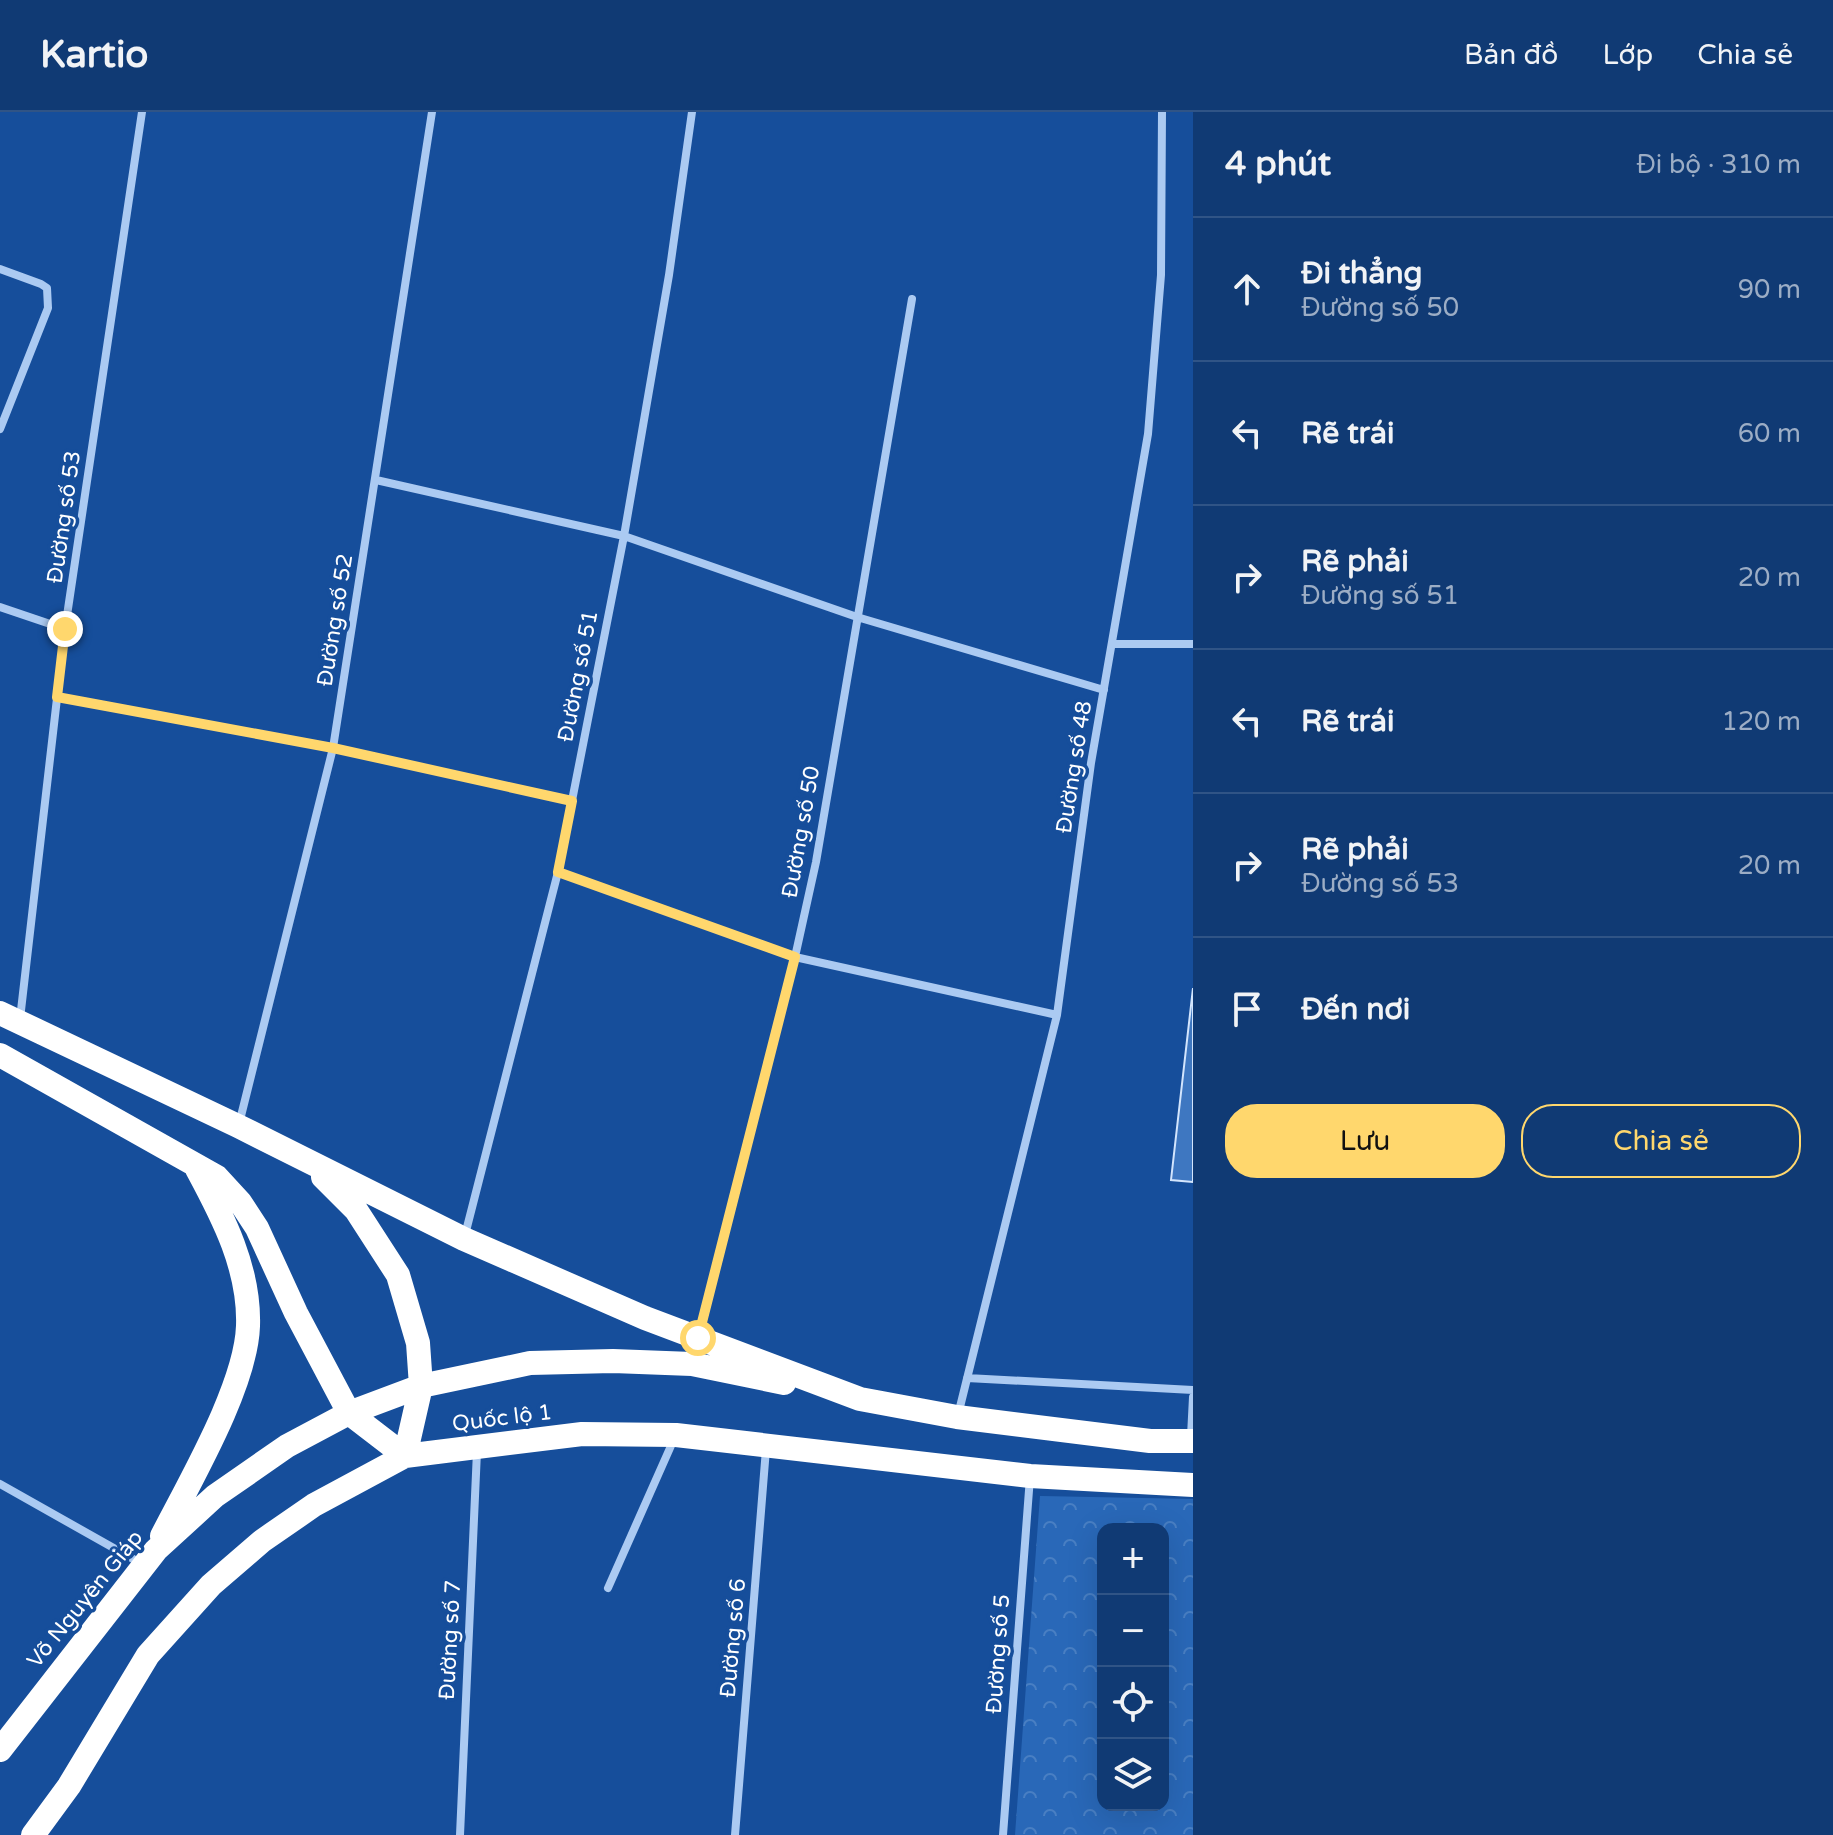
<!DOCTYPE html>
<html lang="vi">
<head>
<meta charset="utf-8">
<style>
  :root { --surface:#103a74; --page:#1e457c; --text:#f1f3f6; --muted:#9cadc5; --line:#305486; --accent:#ffd76d }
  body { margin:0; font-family:"Varela Round",sans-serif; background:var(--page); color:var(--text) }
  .controls { position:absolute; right:24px; bottom:24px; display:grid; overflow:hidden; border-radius:16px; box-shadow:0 8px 32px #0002 }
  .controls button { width:72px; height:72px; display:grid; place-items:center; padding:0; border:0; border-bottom:2px solid var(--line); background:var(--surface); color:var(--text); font:40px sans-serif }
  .stop { position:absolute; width:24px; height:24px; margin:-18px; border:6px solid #ffd76d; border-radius:50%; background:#fff }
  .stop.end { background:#ffd76d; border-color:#fff; box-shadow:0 2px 8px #0008 }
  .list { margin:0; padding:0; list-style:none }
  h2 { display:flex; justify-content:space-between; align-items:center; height:104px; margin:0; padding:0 32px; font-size:34px }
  h2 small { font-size:26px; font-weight:400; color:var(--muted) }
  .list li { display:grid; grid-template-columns:52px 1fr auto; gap:24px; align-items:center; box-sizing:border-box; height:144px; padding:0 32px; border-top:2px solid var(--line) }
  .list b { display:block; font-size:30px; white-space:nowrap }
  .list p { margin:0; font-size:26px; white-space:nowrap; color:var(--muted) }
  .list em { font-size:26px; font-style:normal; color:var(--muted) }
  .actions { display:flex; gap:16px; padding:24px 32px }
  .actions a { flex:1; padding:18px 0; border:2px solid var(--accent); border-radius:32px; text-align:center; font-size:28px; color:var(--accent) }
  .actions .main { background:var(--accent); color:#111 }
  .icon { flex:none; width:44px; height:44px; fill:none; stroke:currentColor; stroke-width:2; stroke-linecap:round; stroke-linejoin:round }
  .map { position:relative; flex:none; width:1193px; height:1723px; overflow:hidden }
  header { display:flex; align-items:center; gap:48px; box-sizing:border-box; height:112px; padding:0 40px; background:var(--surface); border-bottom:2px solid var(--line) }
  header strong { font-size:38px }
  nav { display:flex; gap:44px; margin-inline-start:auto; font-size:28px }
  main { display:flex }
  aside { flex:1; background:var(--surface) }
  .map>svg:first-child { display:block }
  .forest { fill:url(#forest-crowns); fill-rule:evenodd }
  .building { fill:#3e77c1; stroke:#d3e5fd; stroke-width:2 }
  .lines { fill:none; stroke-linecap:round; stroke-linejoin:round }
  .street { stroke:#abcaf2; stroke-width:8 }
  .highway { stroke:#fff; stroke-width:24 }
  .route { stroke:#ffd76d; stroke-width:10 }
  .labels { text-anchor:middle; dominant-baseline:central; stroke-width:7; stroke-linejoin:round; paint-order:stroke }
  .street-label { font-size:22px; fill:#fff; stroke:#164e9b }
</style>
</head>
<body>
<header>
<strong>Kartio</strong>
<nav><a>Bản đồ</a><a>Lớp</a><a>Chia sẻ</a></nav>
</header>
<main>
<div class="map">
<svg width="1193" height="1723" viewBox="0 0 1193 1723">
  <defs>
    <pattern id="forest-crowns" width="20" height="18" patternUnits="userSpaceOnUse" patternTransform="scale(2)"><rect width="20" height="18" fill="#2968b8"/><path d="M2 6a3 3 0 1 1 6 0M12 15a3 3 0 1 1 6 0" fill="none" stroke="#497fc3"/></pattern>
  </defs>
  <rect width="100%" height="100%" fill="#164e9b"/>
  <path class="forest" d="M1040 1384 1193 1387V1723H1015ZM1103 1417H1163V1693H1103Z"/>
  <path class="building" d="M1193 876V1070L1171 1068Z"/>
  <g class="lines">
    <path class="street" d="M0 157 41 172 47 176 48 196 0 317
      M376 368 624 424 857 505 1104 578
      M0 495 65 517
      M1113 532H1193
      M57 585 333 636 572 689
      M558 760 795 845 1057 903
      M20 907 65 517 142 0
      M239 1012 333 636 432 0
      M465 1123 558 760 624 424 669 163 692 0
      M692 1251 795 845 816 750 912 187
      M967 1266 1193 1278
      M958 1303 1057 903 1091 651 1148 322 1161 163 1162 0
      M1191 1324 1193 1285
      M0 1372 142 1452
      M608 1476 674 1327
      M460 1723 477 1339
      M735 1723 766 1337
      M1003 1723 1030 1365"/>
    <path class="highway" d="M0 901 238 1014 464 1127 645 1206 860 1287 957 1305 1150 1329H1193
      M0 943 217 1065 240 1090 257 1116 296 1201 349 1301 405 1344
      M323 1065 356 1098 398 1163 418 1231 421 1274 405 1344
      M162 1424C190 1369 246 1274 248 1214 250 1157 223 1105 197 1057
      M0 1638 156 1438 215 1384 287 1334 349 1301 421 1274 530 1251 613 1249 692 1252 784 1271
      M33 1723 69 1674 148 1543 211 1473 262 1429 314 1393 405 1344 582 1322 676 1323 1030 1364 1193 1373"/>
  </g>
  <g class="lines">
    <path class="route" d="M65 517 57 585 333 636 572 689 558 760 795 845 698 1226"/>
  </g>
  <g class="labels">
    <g class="street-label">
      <text transform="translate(64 405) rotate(-82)">Đường số 53</text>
      <text transform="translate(335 508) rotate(-81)">Đường số 52</text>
      <text transform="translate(578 564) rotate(-79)">Đường số 51</text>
      <text transform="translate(1074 655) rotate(-81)">Đường số 48</text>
      <text transform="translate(801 720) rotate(-80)">Đường số 50</text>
      <text transform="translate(502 1306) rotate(-7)">Quốc lộ 1</text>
      <text transform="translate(85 1487) rotate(-51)">Võ Nguyên Giáp</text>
      <text transform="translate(733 1526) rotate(-85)">Đường số 6</text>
      <text transform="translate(450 1528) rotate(-87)">Đường số 7</text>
      <text transform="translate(998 1542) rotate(-86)">Đường số 5</text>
    </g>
  </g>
</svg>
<div class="controls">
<button>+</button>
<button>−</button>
<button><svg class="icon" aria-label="locate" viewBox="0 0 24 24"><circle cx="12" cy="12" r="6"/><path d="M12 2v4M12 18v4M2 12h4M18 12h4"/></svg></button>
<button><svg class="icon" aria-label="layers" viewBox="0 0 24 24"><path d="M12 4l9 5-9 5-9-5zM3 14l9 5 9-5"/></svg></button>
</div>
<div class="stop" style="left:698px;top:1226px"></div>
<div class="stop end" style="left:65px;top:517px"></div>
</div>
<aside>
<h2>4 phút<small>Đi bộ · 310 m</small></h2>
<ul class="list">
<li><svg class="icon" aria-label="ahead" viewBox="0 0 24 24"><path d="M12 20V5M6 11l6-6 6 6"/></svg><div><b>Đi thẳng</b><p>Đường số 50</p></div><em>90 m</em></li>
<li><svg class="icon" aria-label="left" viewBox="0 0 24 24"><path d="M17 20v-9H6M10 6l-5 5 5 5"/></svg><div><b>Rẽ trái</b></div><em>60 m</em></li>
<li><svg class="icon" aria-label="right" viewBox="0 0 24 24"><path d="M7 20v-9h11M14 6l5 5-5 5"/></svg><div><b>Rẽ phải</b><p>Đường số 51</p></div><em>20 m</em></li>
<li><svg class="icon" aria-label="left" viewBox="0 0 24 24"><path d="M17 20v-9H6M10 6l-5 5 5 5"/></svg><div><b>Rẽ trái</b></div><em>120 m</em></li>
<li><svg class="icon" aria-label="right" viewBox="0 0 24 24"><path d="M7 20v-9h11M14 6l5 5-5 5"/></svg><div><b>Rẽ phải</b><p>Đường số 53</p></div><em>20 m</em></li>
<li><svg class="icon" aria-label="arrive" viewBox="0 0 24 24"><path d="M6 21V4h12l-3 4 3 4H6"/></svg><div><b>Đến nơi</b></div></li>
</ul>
<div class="actions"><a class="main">Lưu</a><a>Chia sẻ</a></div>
</aside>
</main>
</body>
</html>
